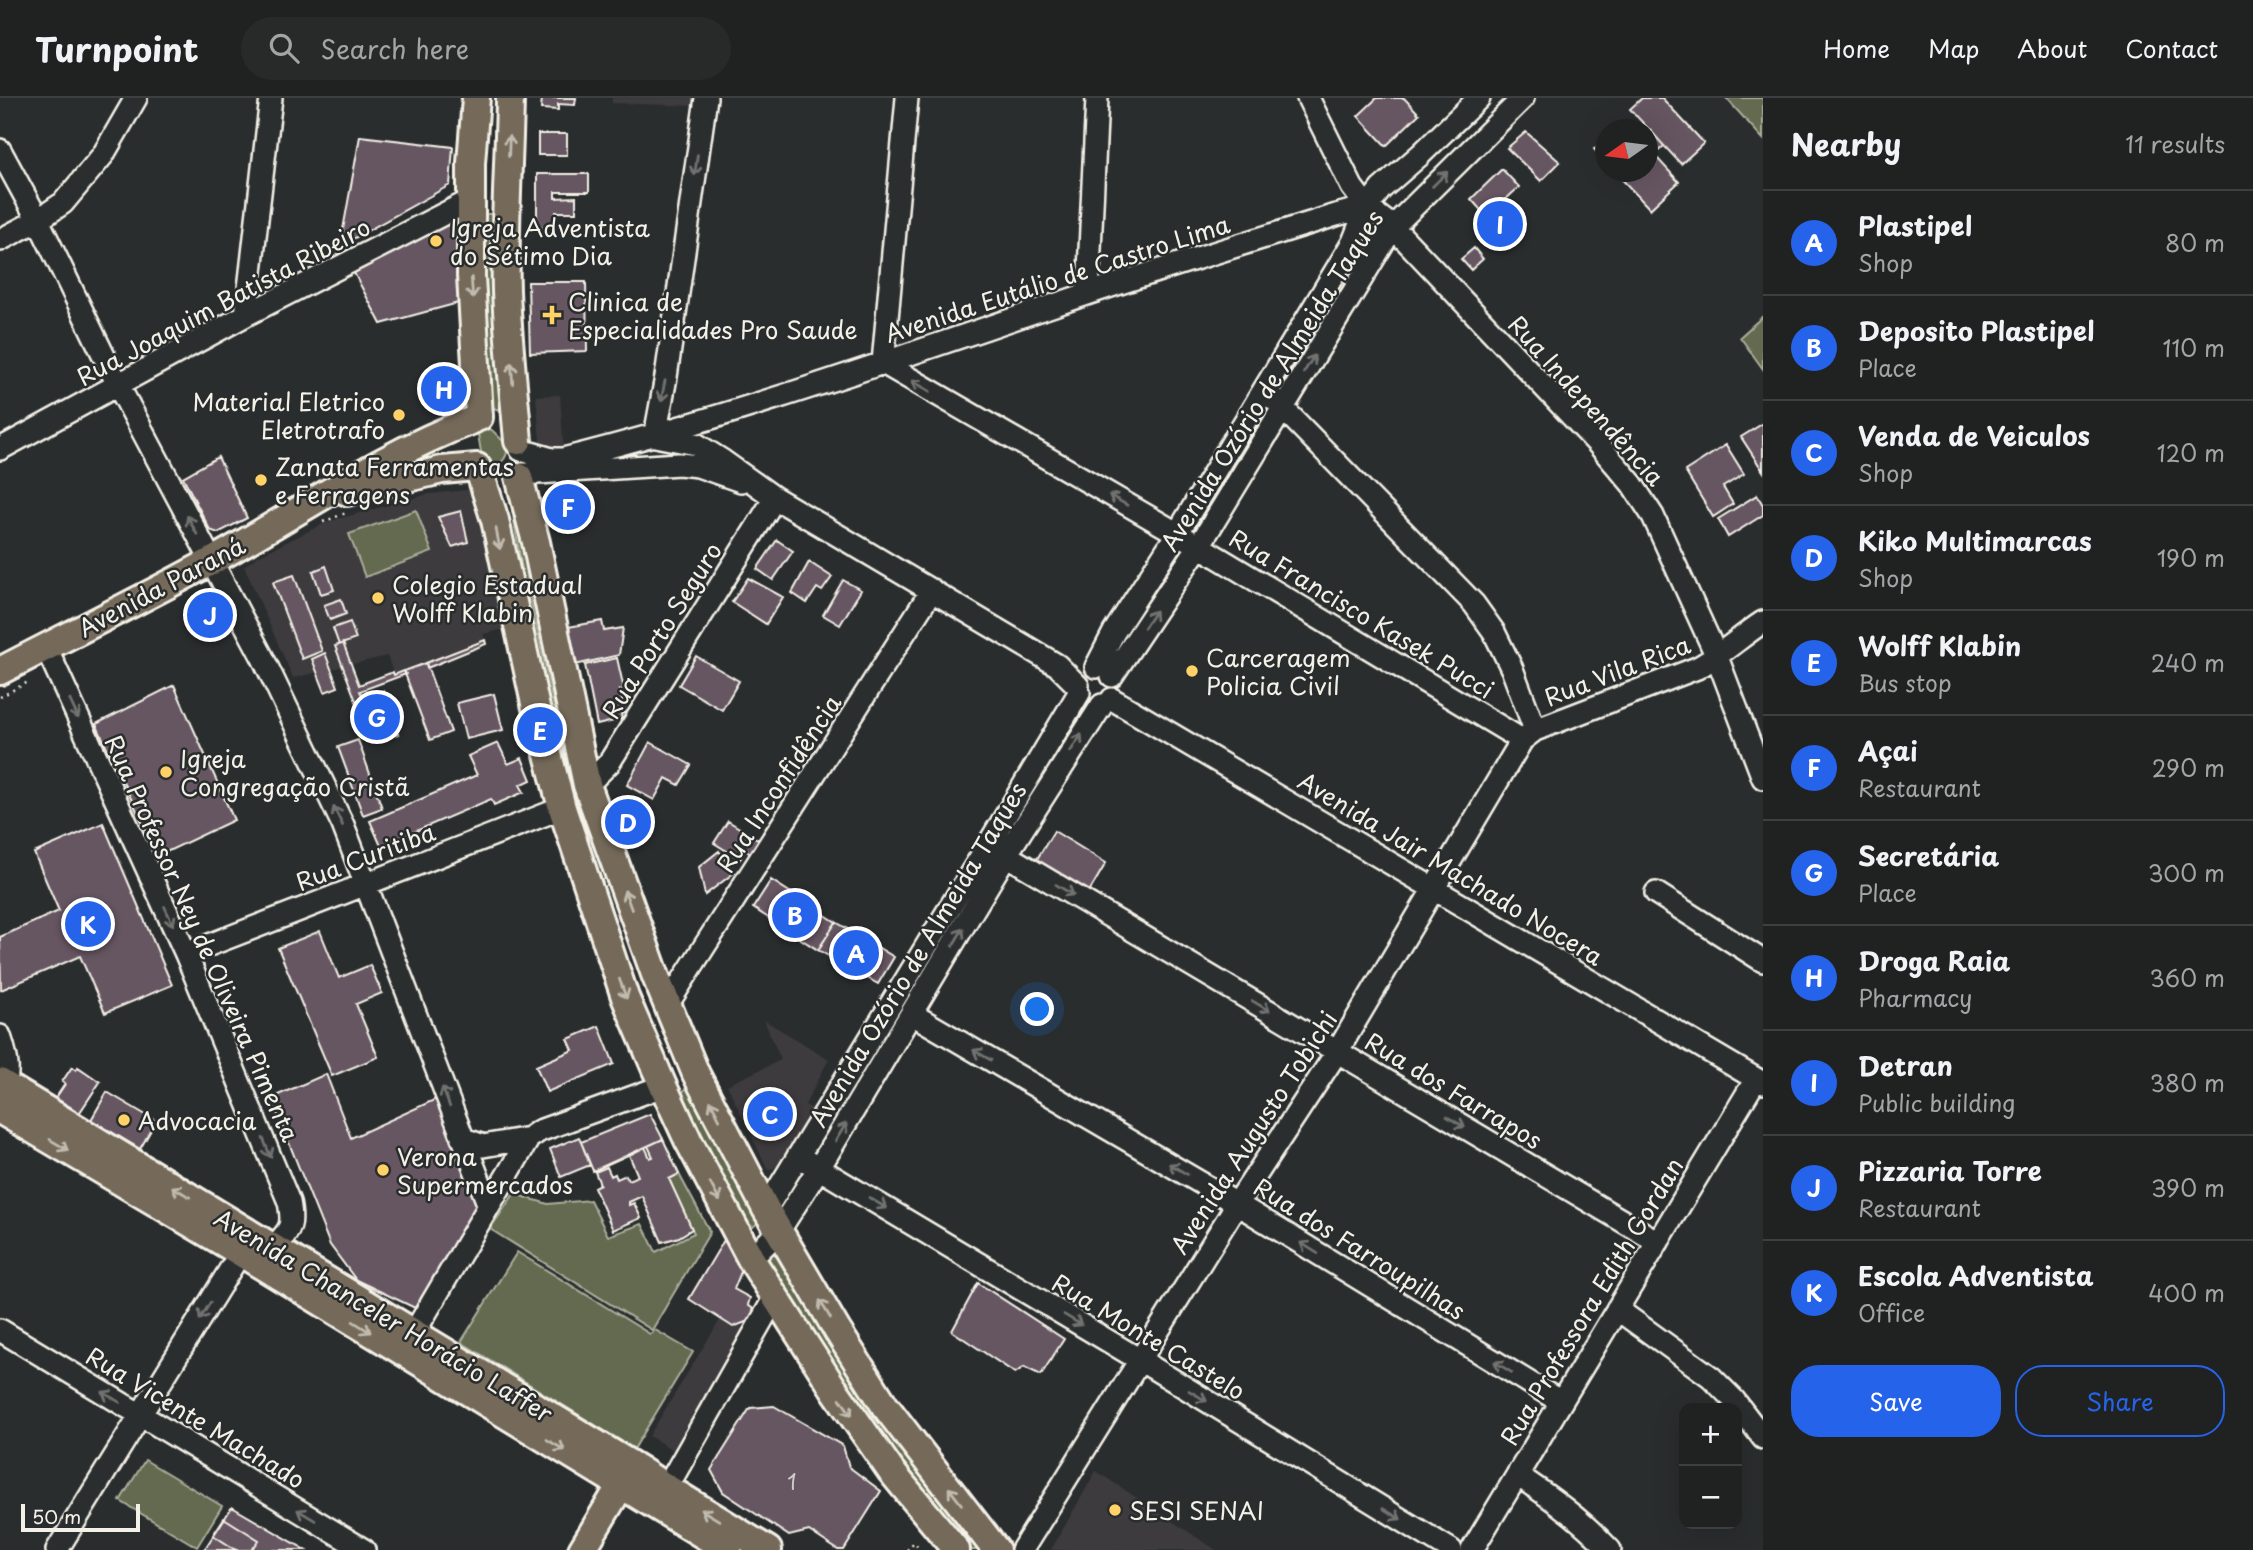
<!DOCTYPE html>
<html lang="en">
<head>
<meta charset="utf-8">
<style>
  :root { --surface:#202222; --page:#282a2a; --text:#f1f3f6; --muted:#a2a4a5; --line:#3d3f40; --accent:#2563eb }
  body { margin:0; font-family:"Playpen Sans",sans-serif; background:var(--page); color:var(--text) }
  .controls { position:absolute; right:21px; bottom:21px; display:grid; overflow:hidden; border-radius:14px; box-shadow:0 7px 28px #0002 }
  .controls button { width:63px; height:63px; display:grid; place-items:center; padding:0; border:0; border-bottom:2px solid var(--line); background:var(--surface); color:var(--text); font:35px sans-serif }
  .compass { position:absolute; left:1595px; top:21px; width:63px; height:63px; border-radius:50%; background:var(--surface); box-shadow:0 7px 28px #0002; rotate:256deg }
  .scale { position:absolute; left:21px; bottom:18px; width:119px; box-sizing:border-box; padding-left:7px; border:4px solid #f4f1e8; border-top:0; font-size:19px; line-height:24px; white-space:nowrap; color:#f4f1e8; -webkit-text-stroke:5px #2a2d2e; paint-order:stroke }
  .you { position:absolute; left:1038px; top:912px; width:24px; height:24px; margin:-18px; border:5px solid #fff; border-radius:50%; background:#1a73e8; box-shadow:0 0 0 10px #1a73e833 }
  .badge { display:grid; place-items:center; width:46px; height:46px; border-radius:50%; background:var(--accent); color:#fff; font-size:23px; font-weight:700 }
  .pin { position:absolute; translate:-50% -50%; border:4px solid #fff; box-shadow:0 2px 7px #0006 }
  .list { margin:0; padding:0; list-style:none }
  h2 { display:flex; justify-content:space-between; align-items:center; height:91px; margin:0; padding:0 28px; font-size:30px }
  h2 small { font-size:23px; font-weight:400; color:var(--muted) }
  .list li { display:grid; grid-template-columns:46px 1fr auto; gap:21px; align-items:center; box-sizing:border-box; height:105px; padding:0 28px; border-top:2px solid var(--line) }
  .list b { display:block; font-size:26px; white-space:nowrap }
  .list p { margin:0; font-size:23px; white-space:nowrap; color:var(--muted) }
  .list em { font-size:23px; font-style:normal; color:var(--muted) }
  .actions { display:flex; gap:14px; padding:21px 28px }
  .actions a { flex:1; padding:16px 0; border:2px solid var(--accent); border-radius:28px; text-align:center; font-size:24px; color:var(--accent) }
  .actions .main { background:var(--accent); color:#fff }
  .icon { flex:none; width:38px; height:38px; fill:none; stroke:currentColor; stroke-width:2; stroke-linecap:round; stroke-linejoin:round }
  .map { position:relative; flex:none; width:1763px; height:1452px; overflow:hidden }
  header { display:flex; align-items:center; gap:42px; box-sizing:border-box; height:98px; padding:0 35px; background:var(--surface); border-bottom:2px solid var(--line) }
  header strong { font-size:33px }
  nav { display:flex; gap:38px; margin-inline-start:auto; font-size:24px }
  .search { width:490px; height:63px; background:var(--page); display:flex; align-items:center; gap:18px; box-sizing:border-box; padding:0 24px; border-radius:38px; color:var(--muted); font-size:26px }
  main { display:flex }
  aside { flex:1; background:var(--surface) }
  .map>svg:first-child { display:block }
  .built { fill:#3c3a3e }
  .green { fill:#636a50; stroke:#acae9c; stroke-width:2 }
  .building { fill:#665762; stroke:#f4f1e8; stroke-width:2 }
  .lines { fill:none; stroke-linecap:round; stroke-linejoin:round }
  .minor-casing { stroke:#f4f1e8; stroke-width:26 }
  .major-casing { stroke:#f4f1e8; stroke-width:32 }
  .path { stroke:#f4f1e8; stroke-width:2.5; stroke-dasharray:2 5; stroke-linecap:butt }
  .minor { stroke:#2a2d2e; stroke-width:21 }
  .major { stroke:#746a5a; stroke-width:26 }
  .oneway { stroke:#c1bbaf }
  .oneway2 { stroke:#71726f }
  .poi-dot { fill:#ffd166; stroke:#2a2d2e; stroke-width:2.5 }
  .labels { text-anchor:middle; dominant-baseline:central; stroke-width:5; stroke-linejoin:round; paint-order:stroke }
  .number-label { font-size:21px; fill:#d0cac6 }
  .poi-label { font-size:24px; fill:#f4f1e8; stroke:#2a2d2e; text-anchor:start }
  .street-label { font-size:24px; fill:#f4f1e8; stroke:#2a2d2e }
</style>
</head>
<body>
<header>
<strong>Turnpoint</strong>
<div class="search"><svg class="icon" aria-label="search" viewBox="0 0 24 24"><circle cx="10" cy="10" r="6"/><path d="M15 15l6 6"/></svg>Search here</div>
<nav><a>Home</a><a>Map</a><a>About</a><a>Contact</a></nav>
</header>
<main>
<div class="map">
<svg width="1763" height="1452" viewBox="0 0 1763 1452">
  <rect width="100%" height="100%" fill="#2a2d2e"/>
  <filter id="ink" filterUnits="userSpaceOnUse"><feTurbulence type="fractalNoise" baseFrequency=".0143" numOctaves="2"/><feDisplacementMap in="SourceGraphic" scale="14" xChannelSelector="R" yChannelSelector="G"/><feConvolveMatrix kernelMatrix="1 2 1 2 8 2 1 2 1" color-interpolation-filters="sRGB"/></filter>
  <g filter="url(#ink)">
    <path class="built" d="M612 0H695L694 8 612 5Z
      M560 297 564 356 541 354 536 298Z
      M476 391 505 531 483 536 485 542 394 577 387 558 293 580 244 468 258 458 327 424 429 396Z
      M764 922 829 961 805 1007 815 1012 781 1067 768 1072 727 987 781 962Z
      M723 1217 748 1233 674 1353 649 1338Z
      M1096 1373 1216 1452H1051Z"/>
    <path class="green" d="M1726 0H1763V41Z
      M485 116H491L496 121 507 315 488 308 492 294 481 125Z
      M1763 218V271L1740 239Z
      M486 330 492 332 507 347C509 360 500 369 487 367L482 360 478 336 479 333Z
      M514 392 531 504 565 660 561 661 528 506 509 394Z
      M416 412 432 454 365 479 349 436Z
      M688 986 760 1123 753 1129 748 1126 683 999V994Z
      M679 1076 710 1134 652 1232 490 1131 514 1096 548 1106 590 1102 608 1138 642 1126 656 1154 694 1135 669 1081Z
      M777 1152 990 1452H967L905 1371 852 1296 768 1164 767 1156Z
      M517 1154 650 1236 655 1232 693 1254 634 1351 461 1244Z
      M145 1362 222 1408 197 1449 120 1403Z"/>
    <path class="building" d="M542 0H576L575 7 558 6V12L541 11Z
      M1377 0H1404L1419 16 1386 48 1358 18Z
      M1642 0H1662L1704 45 1681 66 1630 11Z
      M1651 33 1664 48 1654 57 1647 49V36Z
      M1526 34 1560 64 1541 83 1507 50Z
      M538 36H567V57H538Z
      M360 38 453 49 450 87 340 148Z
      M1605 41V63L1594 51Z
      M1647 49 1679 84 1650 111 1615 74H1647Z
      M1502 71 1519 89 1487 119 1471 101Z
      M537 76H589V94H555V100L576 99V114H556V130L537 129Z
      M464 114 462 204 381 226 353 173Z
      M1474 150 1483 161 1471 172 1461 161Z
      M528 184H586L587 253 530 255Z
      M1762 326 1763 327V373L1741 339Z
      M1726 347 1744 376 1723 389 1733 406 1713 419 1685 373Z
      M218 359 247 420 218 435 210 432 183 379Z
      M580 396 584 418 555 423 551 401Z
      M1757 397 1763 407V417L1728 439 1718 421Z
      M461 413 468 444 452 449 438 419Z
      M573 421 575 429 560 432 558 424Z
      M777 442 793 453 773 482 757 471Z
      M809 464 832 479 822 493 817 490 807 505 792 495Z
      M326 468 334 492 321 496 313 473Z
      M294 477 322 553 302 561 273 484Z
      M748 480 783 499 766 526 732 504Z
      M843 482 861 492 840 527 823 517Z
      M341 501 346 516 330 522 324 507Z
      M602 523 604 533 623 530 619 557 575 567 568 529Z
      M350 524 356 541 339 547 333 530Z
      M485 542 486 546 427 570 426 565Z
      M343 545 359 587 393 574 394 577 404 573 406 576 360 593 363 600 356 603 335 548Z
      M325 555 338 589 325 594 312 561Z
      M696 558 739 583 722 612 679 587Z
      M617 560 624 591 620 592 625 615 621 616 622 621 597 627 585 567Z
      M426 565 451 634 430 642 404 573Z
      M174 587 234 722 158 758 96 626Z
      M383 593 398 636 371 645 356 603Z
      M494 596 503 632 466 641 457 605Z
      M358 642 382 710 363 717 338 649Z
      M650 644 691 667 679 687 666 680 654 702 627 687Z
      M498 645 508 666 522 660 531 682 520 687 524 694 494 707 491 701 381 748 370 723 477 677 468 658Z
      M728 723 764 745 755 759 745 752 740 761 714 745Z
      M103 725 172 887 105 915 80 858 1 892 0 839 59 813 34 755Z
      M1054 733 1106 765 1086 799 1034 766Z
      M719 753 735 774 705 797 699 769Z
      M771 782 836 824 818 852 753 810Z
      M836 824 894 859 878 886 818 852Z
      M320 833 339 880 370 867 382 895 356 906 378 959 332 978 278 850Z
      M599 928 614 966 547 994 536 968 573 952 568 941Z
      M72 969 76 972 78 969 100 984 78 1017 55 1001 65 986 62 984Z
      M326 976 351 1040 436 1001 479 1104 415 1210 356 1182 330 1147 271 1000Z
      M107 994 156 1023 140 1051 91 1022Z
      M650 1016 663 1041 593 1073 581 1044Z
      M579 1039 590 1067 561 1079 550 1051Z
      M663 1041 679 1076 669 1081 692 1131 679 1139 662 1144 642 1098 629 1104V1107L634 1105 641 1120 613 1132 594 1089 600 1086 595 1074 607 1069 611 1078 615 1076 617 1081 626 1077 628 1082 638 1078 629 1057 645 1049 650 1060 653 1059 648 1048Z
      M724 1142 743 1169 734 1191 750 1200 748 1207 763 1218 754 1230 746 1224 733 1229 689 1201Z
      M978 1185 1064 1241 1041 1277 1024 1269 1015 1275 952 1233Z
      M774 1308 843 1348 849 1369 881 1393 844 1452H838L809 1433 789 1438 723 1394 711 1372 750 1310Z
      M232 1409 306 1452H204Z
      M224 1420 259 1442 252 1452H236L213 1437Z"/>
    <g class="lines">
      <defs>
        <path id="minor" d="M1308 0 1352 89 1367 109 1393 129 1598 346 1632 386 1653 418 1717 559 1763 680
          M0 52 38 122 118 287 263 560 343 727 489 1108
          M0 142 38 122 63 105 103 57 136 0
          M1088 195 1097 0
          M246 217 271 0
          M883 265 1199 448 1522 642
          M883 265 907 0
          M1273 300 1474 506 1494 534 1512 571 1535 632
          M655 338 666 279 706 0
          M660 339 696 346 723 363 775 400 1057 567 1078 588
          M0 351 246 217 471 102
          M521 352 552 361H563C740 317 911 255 1084 197 1167 169 1252 143 1336 117L1367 109
          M522 376 679 366 698 368 741 383
          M46 549 186 856 289 1104C294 1130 290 1131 273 1150
          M1096 569 1114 534 1177 436 1353 144 1367 109 1381 91 1420 57 1479 0
          M1112 578 1199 448 1393 129 1523 0
          M1112 601 1763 985
          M587 687 609 665 775 400
          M1006 757 1658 1144
          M1656 795 1763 863
          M186 856 562 710
          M667 907 932 492
          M912 916 1237 1106 1561 1304
          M0 938C7 959 12 977 0 997
          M462 1040 483 1048 529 1040
          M798 1058 1140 1262 1451 1452
          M766 1111 988 747 1079 595
          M751 1161 778 1134 819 1070 1006 757 1102 607
          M1617 1211 1711 1279 1734 1302 1763 1340
          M0 1232 364 1452
          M414 1235 529 1040 539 1033 663 988
          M674 1377 775 1199
          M1517 1377C1551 1399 1582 1422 1610 1452
          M57 1452 249 1141
          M1022 1452 1237 1106 1337 954 1522 642 1535 632 1697 570C1721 557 1740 539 1763 524
          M1472 1452 1756 981"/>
        <path id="major" d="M476 0 471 65V178L479 319
          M510 0C509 64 504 129 506 193 508 243 514 294 518 343
          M480 375 495 422 536 610 562 710 625 899 663 988 688 1042 751 1161 834 1291 891 1373 956 1452
          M519 379 536 444 587 687 656 879 696 976 766 1111 837 1232 885 1308 996 1452
          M347 394 442 372 477 369
          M0 573C71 536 143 501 212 463 299 415 380 357 473 322
          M0 984 640 1372 667 1390 768 1452
          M0 1012 241 1155 728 1452
          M582 1452 621 1387"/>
      </defs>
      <use href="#minor" class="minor-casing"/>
      <use href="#major" class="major-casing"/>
      <path class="path" d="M323 424 346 415
        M0 599 28 584
        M907 1452 914 1444 921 1452"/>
      <use href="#minor" class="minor"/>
      <use href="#major" class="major"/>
    </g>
    <defs><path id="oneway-shaft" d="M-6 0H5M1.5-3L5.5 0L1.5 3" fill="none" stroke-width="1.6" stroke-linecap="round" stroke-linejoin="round" transform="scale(1.75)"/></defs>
    <g class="oneway">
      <use href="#oneway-shaft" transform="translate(509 48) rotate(-88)"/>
      <use href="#oneway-shaft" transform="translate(472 190) rotate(86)"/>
      <use href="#oneway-shaft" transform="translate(512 275) rotate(-94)"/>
      <use href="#oneway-shaft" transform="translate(498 441) rotate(79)"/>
      <use href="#oneway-shaft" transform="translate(628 802) rotate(-110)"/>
      <use href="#oneway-shaft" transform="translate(623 891) rotate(70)"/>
      <use href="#oneway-shaft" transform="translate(715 1012) rotate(-117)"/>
      <use href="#oneway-shaft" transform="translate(59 1047) rotate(31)"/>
      <use href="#oneway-shaft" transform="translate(181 1094) rotate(-149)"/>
      <use href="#oneway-shaft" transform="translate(715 1094) rotate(62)"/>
      <use href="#oneway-shaft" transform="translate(825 1211) rotate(-121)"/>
      <use href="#oneway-shaft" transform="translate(362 1229) rotate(32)"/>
      <use href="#oneway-shaft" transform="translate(846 1309) rotate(55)"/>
      <use href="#oneway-shaft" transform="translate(556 1347) rotate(31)"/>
      <use href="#oneway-shaft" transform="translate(955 1398) rotate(-128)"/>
      <use href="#oneway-shaft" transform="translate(710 1417) rotate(-149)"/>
    </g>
    <g class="oneway2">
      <use href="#oneway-shaft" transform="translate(696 67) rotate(98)"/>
      <use href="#oneway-shaft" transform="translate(1440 81) rotate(-45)"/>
      <use href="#oneway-shaft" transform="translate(1309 266) rotate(-58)"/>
      <use href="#oneway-shaft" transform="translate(921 288) rotate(-150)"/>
      <use href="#oneway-shaft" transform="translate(663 293) rotate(101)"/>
      <use href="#oneway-shaft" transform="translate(1118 402) rotate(-150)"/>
      <use href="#oneway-shaft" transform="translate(192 427) rotate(-118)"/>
      <use href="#oneway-shaft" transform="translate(1150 521) rotate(-56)"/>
      <use href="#oneway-shaft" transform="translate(74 611) rotate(65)"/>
      <use href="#oneway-shaft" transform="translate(1076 645) rotate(-57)"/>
      <use href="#oneway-shaft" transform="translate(338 718) rotate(-116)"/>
      <use href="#oneway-shaft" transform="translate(1065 792) rotate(31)"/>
      <use href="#oneway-shaft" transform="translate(169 818) rotate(65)"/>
      <use href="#oneway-shaft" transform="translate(958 839) rotate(-59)"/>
      <use href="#oneway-shaft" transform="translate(1261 908) rotate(31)"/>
      <use href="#oneway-shaft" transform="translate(982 957) rotate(-150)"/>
      <use href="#oneway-shaft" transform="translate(446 999) rotate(-111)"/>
      <use href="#oneway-shaft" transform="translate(1456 1024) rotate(31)"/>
      <use href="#oneway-shaft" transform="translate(841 1034) rotate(-59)"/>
      <use href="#oneway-shaft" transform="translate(267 1050) rotate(68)"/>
      <use href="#oneway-shaft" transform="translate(1178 1071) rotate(-150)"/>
      <use href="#oneway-shaft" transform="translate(878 1105) rotate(31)"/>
      <use href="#oneway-shaft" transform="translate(1309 1150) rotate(-148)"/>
      <use href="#oneway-shaft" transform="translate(205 1213) rotate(122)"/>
      <use href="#oneway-shaft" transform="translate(1073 1222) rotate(31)"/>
      <use href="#oneway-shaft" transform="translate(1503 1269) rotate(-148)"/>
      <use href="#oneway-shaft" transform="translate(1198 1298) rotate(31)"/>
      <use href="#oneway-shaft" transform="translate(111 1299) rotate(-149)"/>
      <use href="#oneway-shaft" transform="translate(1392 1416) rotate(31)"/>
      <use href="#oneway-shaft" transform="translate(306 1417) rotate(-149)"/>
    </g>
  </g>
  <g class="poi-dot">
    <circle cx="436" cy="143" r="7"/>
    <path d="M548.5 206.5h7v7h7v7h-7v7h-7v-7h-7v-7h7z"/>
    <circle cx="399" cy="317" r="7"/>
    <circle cx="261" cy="382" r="7"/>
    <circle cx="378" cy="500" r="7"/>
    <circle cx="1192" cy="573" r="7"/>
    <circle cx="166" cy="674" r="7"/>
    <circle cx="124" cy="1022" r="7"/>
    <circle cx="383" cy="1072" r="7"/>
    <circle cx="1115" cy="1412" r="7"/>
  </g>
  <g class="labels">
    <g class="number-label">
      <text x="792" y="1383">1</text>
    </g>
    <g class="poi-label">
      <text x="450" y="129">Igreja Adventista<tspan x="450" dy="28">do Sétimo Dia</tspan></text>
      <text x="568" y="203">Clinica de<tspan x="568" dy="28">Especialidades Pro Saude</tspan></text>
      <text x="385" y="303" text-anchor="end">Material Eletrico<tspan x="385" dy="28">Eletrotrafo</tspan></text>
      <text x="275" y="368">Zanata Ferramentas<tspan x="275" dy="28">e Ferragens</tspan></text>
      <text x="392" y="486">Colegio Estadual<tspan x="392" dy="28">Wolff Klabin</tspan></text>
      <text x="1206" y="559">Carceragem<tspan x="1206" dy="28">Policia Civil</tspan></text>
      <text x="180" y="660">Igreja<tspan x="180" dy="28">Congregação Cristã</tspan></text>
      <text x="138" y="1022">Advocacia</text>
      <text x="397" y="1058">Verona<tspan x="397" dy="28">Supermercados</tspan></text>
      <text x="1129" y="1412">SESI SENAI</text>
    </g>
    <g class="street-label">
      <text transform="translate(1057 180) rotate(-18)">Avenida Eutálio de Castro Lima</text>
      <text transform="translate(223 203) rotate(-28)">Rua Joaquim Batista Ribeiro</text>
      <text transform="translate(1271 282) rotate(-58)">Avenida Ozório de Almeida Taques</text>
      <text transform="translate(1587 302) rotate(48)">Rua Independência</text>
      <text transform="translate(161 488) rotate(-28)">Avenida Paraná</text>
      <text transform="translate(1362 515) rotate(31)">Rua Francisco Kasek Pucci</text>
      <text transform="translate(661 532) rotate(-58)">Rua Porto Seguro</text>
      <text transform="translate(1617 572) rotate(-21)">Rua Vila Rica</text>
      <text transform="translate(778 685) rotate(-57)">Rua Inconfidência</text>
      <text transform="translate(365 758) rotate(-21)">Rua Curitiba</text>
      <text transform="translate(1451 770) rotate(31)">Avenida Jair Machado Nocera</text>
      <text transform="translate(203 840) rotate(66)">Rua Professor Ney de Oliveira Pimenta</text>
      <text transform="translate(917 856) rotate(-59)">Avenida Ozório de Almeida Taques</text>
      <text transform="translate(1454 992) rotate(31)">Rua dos Farrapos</text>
      <text transform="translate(1253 1034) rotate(-57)">Avenida Augusto Tobichi</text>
      <text transform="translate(1360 1150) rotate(32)">Rua dos Farroupilhas</text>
      <text transform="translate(1591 1203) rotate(-59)">Rua Professora Edith Gordan</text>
      <text transform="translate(384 1217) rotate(31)">Avenida Chanceler Horácio Laffer</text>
      <text transform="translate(1149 1238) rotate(31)">Rua Monte Castelo</text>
      <text transform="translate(196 1319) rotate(31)">Rua Vicente Machado</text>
    </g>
  </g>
</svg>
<div class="controls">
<button>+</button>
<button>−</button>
</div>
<svg class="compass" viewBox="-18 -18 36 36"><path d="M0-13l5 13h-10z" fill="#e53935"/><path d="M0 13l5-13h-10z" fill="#a2a4a5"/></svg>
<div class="scale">50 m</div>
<div class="you"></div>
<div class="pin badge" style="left:856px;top:855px">A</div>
<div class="pin badge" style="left:795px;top:817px">B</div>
<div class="pin badge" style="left:770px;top:1016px">C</div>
<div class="pin badge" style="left:628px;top:724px">D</div>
<div class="pin badge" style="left:540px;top:632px">E</div>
<div class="pin badge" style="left:568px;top:409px">F</div>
<div class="pin badge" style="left:377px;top:619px">G</div>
<div class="pin badge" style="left:444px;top:291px">H</div>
<div class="pin badge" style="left:1500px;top:126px">I</div>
<div class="pin badge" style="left:210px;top:517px">J</div>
<div class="pin badge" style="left:88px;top:826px">K</div>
</div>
<aside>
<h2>Nearby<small>11 results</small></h2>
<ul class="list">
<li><span class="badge">A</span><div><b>Plastipel</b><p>Shop</p></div><em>80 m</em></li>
<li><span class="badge">B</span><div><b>Deposito Plastipel</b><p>Place</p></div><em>110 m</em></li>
<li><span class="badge">C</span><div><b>Venda de Veiculos</b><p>Shop</p></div><em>120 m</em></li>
<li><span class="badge">D</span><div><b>Kiko Multimarcas</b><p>Shop</p></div><em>190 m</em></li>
<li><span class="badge">E</span><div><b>Wolff Klabin</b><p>Bus stop</p></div><em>240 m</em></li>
<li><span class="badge">F</span><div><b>Açai</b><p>Restaurant</p></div><em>290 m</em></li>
<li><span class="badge">G</span><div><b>Secretária</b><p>Place</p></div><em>300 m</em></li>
<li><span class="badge">H</span><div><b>Droga Raia</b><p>Pharmacy</p></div><em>360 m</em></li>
<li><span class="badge">I</span><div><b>Detran</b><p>Public building</p></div><em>380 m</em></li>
<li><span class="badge">J</span><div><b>Pizzaria Torre</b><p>Restaurant</p></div><em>390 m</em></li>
<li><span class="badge">K</span><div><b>Escola Adventista</b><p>Office</p></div><em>400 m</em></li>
</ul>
<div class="actions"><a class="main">Save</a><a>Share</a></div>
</aside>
</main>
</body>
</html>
